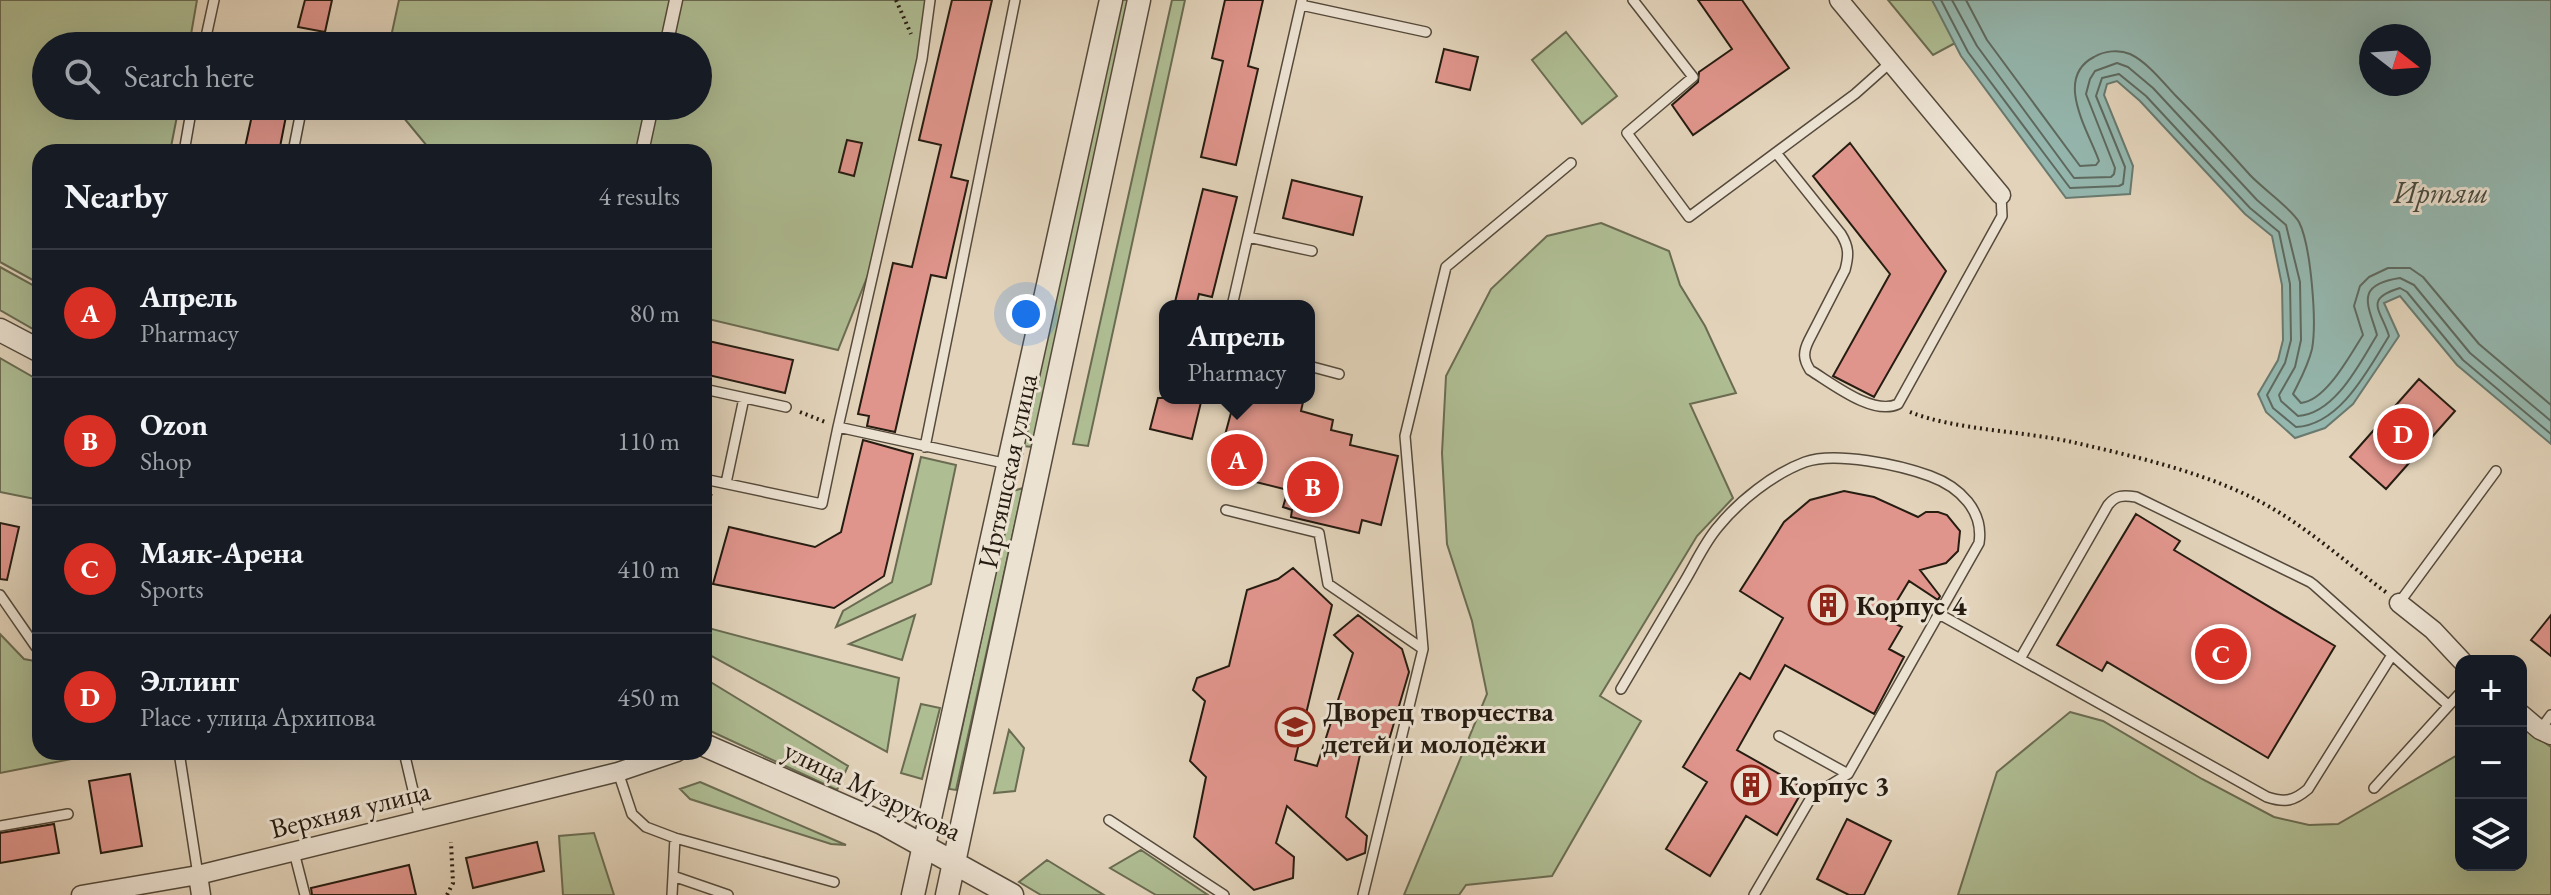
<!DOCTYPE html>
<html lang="en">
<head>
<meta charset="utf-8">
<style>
  :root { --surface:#171b24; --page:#242831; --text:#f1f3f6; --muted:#9ea1a6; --line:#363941; --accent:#d93025 }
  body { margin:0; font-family:"EB Garamond",serif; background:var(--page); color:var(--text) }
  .controls { position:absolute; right:24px; bottom:24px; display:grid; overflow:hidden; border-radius:16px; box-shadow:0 8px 32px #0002 }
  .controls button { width:72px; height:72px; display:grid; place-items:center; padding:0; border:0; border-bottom:2px solid var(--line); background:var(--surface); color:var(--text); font:40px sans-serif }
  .compass { position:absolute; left:2359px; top:24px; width:72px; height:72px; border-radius:50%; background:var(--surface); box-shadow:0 8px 32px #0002; rotate:107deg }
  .you { position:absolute; left:1026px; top:314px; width:28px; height:28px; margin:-20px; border:6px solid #fff; border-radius:50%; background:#1a73e8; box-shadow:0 0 0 12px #1a73e833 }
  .badge { display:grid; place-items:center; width:52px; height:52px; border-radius:50%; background:var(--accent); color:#fff; font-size:26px; font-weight:700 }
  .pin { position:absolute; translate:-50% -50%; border:4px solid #fff; box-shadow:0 2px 8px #0006 }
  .popup { position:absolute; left:1159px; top:300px; width:156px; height:104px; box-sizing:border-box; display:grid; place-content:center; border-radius:16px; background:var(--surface); filter:drop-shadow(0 2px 6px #0005); font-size:26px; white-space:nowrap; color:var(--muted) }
  .popup b { font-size:30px; color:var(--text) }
  .popup::after { content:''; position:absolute; left:50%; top:100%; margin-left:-16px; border:16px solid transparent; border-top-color:var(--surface) }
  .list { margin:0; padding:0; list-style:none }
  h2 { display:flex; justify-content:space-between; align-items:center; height:104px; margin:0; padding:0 32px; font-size:34px }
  h2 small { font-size:26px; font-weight:400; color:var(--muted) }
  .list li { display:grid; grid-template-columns:52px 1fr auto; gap:24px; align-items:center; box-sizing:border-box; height:128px; padding:0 32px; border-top:2px solid var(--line) }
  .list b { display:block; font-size:30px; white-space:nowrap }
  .list p { margin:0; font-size:26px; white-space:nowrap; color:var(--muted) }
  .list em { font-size:26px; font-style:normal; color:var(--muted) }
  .icon { flex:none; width:44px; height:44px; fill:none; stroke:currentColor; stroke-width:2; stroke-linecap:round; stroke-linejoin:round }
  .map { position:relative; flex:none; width:2551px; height:895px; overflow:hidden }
  .search { position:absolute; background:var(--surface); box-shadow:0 8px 32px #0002; left:32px; top:32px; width:680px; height:88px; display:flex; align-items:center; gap:20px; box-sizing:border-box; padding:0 28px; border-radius:44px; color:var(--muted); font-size:30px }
  .panel { position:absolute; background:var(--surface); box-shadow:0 8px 32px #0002; left:32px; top:144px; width:680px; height:616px; border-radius:24px }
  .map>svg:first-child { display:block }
  .green { fill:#afbd93; stroke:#6a6c52; stroke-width:2 }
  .water { fill:#95b8b0; stroke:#697a70; stroke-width:2; fill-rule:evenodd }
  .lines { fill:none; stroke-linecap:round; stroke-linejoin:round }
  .shore { stroke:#5e6a60; stroke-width:2 }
  .building { fill:#e0958c; stroke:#261c11; stroke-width:2 }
  .service-casing { stroke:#554a3b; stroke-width:12 }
  .pedestrian-casing { stroke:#554a3b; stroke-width:15 }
  .minor-casing { stroke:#554a3b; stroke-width:21 }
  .tertiary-casing { stroke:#554a3b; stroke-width:25 }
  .path { stroke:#261c11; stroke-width:4; stroke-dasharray:2 4; stroke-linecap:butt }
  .service { stroke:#ece2d2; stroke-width:9 }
  .pedestrian { stroke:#ece2d2; stroke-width:12 }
  .minor { stroke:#ece2d2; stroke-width:18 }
  .tertiary { stroke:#ece2d2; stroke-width:22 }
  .labels { text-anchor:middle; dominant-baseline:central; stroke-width:6; stroke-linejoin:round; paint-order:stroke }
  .street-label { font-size:28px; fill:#261c11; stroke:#ece2d2 }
  .poi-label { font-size:28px; font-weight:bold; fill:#261c11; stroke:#ece2d2; text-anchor:start }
  .water-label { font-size:30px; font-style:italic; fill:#474b41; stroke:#ece2d2 }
</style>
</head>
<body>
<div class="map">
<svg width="2551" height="895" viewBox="0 0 2551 895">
  <rect width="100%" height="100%" fill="#e2d3ba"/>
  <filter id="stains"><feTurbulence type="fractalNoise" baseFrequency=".0025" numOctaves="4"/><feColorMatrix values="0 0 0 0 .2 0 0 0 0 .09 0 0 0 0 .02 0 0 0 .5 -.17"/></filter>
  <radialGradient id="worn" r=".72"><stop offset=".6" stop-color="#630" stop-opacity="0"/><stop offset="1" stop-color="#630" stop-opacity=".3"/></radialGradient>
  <path class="green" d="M0 0H197L189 46H46V106H179L170 152H40V284L0 262Z
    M399 0H930L880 245 838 350 704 318V152H432L394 106H698V46H389Z
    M1121 0H1130L1033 447 1023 446Z
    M1172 0H1185L1088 446 1073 444Z
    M1888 0H1932L1957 42 1933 55Z
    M1566 32 1617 96 1582 124 1532 60Z
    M1601 223 1669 251 1680 285 1705 326 1736 393 1690 404 1733 498 1697 536 1600 696 1641 721 1552 876 1466 885 1459 895H1404L1487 694 1472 621 1447 544 1442 453 1446 376 1491 289 1547 236Z
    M0 267 40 289V333L0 310Z
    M0 358 40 381V500L0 492Z
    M921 457 956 465 931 584 836 627 843 611 892 582Z
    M1023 488 956 790 949 789 1013 491Z
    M915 615 902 660 849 644Z
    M704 622 708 628 899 678 887 752 704 652Z
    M0 634 24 659 40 662V752H107L0 773Z
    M704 678 848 766 837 790 704 728Z
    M921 704 940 708 922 779 901 773Z
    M2070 712 2103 721 2202 779 2274 817 2309 825 2338 824 2461 753V865H2521V726L2551 747V895H1958L1997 772Z
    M1009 730 1024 748 1015 791 994 793Z
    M700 782 846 845 831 844 690 799 680 789Z
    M594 833 614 895H563L559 836Z
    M1141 850 1208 895H1156L1110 868Z
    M1047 860 1104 895H1041L1019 882Z"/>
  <path class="water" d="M1932 0H2551V444L2457 365 2400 296 2384 303 2399 336 2353 404 2325 428 2295 438 2266 412 2258 394 2278 360 2283 340 2282 285 2272 236 2245 214 2140 101 2117 81 2107 84 2104 95 2133 166 2130 194 2066 198 1961 56ZM2371 36H2419V84H2371Z"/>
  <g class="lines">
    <path class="shore" d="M1941 0 1968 52 2070 188 2119 186 2123 184 2125 167 2096 96 2102 78 2119 74 2146 96 2250 208 2279 232 2290 284 2291 340 2285 363 2267 395 2273 408 2296 427C2340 425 2368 370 2389 336 2381 310 2363 299 2400 288L2407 292 2463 360 2551 434
      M1952 0 1977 46 2074 178 2111 177 2114 174 2115 168 2086 94 2090 79 2095 71 2117 63 2128 67 2153 88 2257 200 2286 225 2300 282 2301 340 2295 367 2279 395 2281 401 2298 416C2335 414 2360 363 2377 335 2369 306 2353 285 2400 278L2414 285 2470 353 2551 421
      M1966 0 1987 40 2080 166 2096 165 2099 161C2089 132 2053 78 2094 57 2104 51 2119 49 2130 54 2147 62 2162 81 2175 95 2201 121 2226 148 2250 175 2263 189 2291 208 2299 222 2311 246 2317 322 2312 349 2308 366 2301 378 2293 394L2301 403C2326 401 2350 355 2363 335L2354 306 2360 286 2369 277 2388 268H2410L2423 277 2479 344 2551 405"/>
  </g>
  <path class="building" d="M305 0H332L325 32 298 27Z
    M952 0H992L951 177 968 181 946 278 931 275 895 432 867 426 869 416 858 414 893 263 912 267 941 145 919 140Z
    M1225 0H1263L1248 66 1258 69 1236 165 1201 157 1223 61 1212 58Z
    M1698 0H1742L1789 68 1693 135 1672 105 1698 82 1699 72 1732 49Z
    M1444 49 1478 57 1470 90 1436 82Z
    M254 106H288L279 152H244Z
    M847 140 862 143 854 176 839 172Z
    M1850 143 1946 271 1874 397 1833 376 1890 274 1813 176Z
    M1292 180 1362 197 1353 235 1283 218Z
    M1203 189 1237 197 1212 297 1199 294 1196 306H1174Z
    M704 340 793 360 785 393 704 374Z
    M2419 379 2455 411 2386 489 2350 457Z
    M1158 398H1202L1192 439 1150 429Z
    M1235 398H1288L1303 402 1301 411 1333 420 1331 430 1352 435 1350 445 1398 456 1381 525 1362 520 1359 533 1291 517 1292 510 1283 507 1288 490 1215 472Z
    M863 440 913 454 884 576 834 608 713 584 729 527 815 547 841 532Z
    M1844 491 1874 497 1918 517 1926 512H1938L1947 515 1960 531 1958 551 1946 563 1920 570 1940 596 1938 600 1909 581 1886 619 1902 627 1889 649 1904 657 1874 714 1785 665 1737 750 1804 788 1777 835 1746 816 1710 876 1666 849 1707 782 1683 767 1740 673 1750 679 1783 618 1740 591 1784 522 1810 500Z
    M2136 514 2180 541 2174 550 2335 646 2268 758 2107 662 2102 671 2057 645Z
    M0 523 19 527 7 580 0 579Z
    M1293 568 1332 605 1295 760 1317 766 1353 653 1334 635 1358 615 1402 649 1409 672 1389 740 1375 750 1362 746 1346 817 1367 836 1365 853 1347 860 1287 806 1276 843 1294 857 1293 878 1254 890 1194 837 1206 777 1190 761 1205 701 1193 690 1197 678 1229 666 1247 590 1278 579Z
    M2551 615V656L2531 640Z
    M130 774 142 846 101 853 89 781Z
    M1847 819 1891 841 1864 895H1849L1817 879Z
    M54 824 59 853 0 863V833Z
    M537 842 544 871 473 888 466 858Z
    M409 865 416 895H312L311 888Z"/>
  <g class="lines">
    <defs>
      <path id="service" d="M930 0 922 59 838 427 1008 464
        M1633 0 1693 77 1627 133 1689 217 1855 94 1891 62
        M1301 5 1426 32
        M204 46 214 0
        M184 152 192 106
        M293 152 302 106
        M1777 154 1841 234C1849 247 1849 255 1845 270L1809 340C1803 352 1803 359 1810 370 1833 384 1873 416 1898 404L2002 216 2001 195
        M1248 237 1312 251
        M1232 306 1302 0
        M1309 366 1339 374
        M704 389 786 407
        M925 447 1015 0
        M704 479 822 504 838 427
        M726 483 744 398
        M1226 510 1319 533 1328 584 1423 649 1363 895
        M0 595 36 647 40 648
        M2399 603 2496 471
        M1939 614 2020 659
        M1423 649 1405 436 1446 267 1571 163
        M2392 655 2308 789C2294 801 2285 803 2267 797L2020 659 2108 505C2116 495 2123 495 2136 497L2310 582 2314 585 2448 705
        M1621 689C1643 652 1664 616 1686 579 1696 562 1705 542 1718 527 1739 501 1773 474 1805 462 1835 451 1900 465 1930 476 1960 487 1984 511 1979 543L1848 774
        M2540 730 2551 715
        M179 752 198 875
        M404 752 420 820
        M618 772 632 814 646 827 675 838 834 882
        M2374 788 2461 692
        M1109 820 1224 895
        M0 826 68 814
        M294 852 305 895
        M673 876 728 895
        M672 895 675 838
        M1754 895 1812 796 1848 774 1779 736"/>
      <path id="pedestrian" d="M666 46 676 0
        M642 152 652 106"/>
      <path id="minor" d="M1839 0 2001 195
        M2399 603 2433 630 2462 661
        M2521 714 2540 730 2551 735
        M198 875 201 895
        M81 895 198 875 618 772 677 752"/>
      <path id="tertiary" d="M0 330 40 351
        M704 745 882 823 1012 895
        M913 895 1111 0
        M947 895 1139 0"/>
    </defs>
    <use href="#service" class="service-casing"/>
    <use href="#pedestrian" class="pedestrian-casing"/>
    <use href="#minor" class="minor-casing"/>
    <use href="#tertiary" class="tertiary-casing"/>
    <path class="path" d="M896 0 911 34
      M800 412 825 422
      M1910 412C1955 430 2023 431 2072 442 2141 458 2219 475 2280 513 2317 536 2352 567 2387 593
      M704 525 711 492
      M447 895 453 883 451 842"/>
    <use href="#service" class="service"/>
    <use href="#pedestrian" class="pedestrian"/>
    <use href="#minor" class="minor"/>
    <use href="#tertiary" class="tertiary"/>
  </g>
  <defs>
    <symbol id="building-ring" viewBox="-11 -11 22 22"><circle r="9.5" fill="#ece2d2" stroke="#8f2418" stroke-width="1.5"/><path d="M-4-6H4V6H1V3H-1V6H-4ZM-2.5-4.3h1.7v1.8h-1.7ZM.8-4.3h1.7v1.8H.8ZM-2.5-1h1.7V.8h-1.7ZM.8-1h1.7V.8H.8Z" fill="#8f2418"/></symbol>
    <symbol id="school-ring" viewBox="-11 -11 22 22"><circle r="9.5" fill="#ece2d2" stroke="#8f2418" stroke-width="1.5"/><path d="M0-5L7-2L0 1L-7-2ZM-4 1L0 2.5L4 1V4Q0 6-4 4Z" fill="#8f2418"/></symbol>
  </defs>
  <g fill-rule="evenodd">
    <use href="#building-ring" x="1806" y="583" width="44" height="44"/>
    <use href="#school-ring" x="1273" y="705" width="44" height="44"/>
    <use href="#building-ring" x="1729" y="763" width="44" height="44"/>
  </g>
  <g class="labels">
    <g class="street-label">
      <text transform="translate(1007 471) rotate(-78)">Иртяшская улица</text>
      <text transform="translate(873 790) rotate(26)">улица Музрукова</text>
      <text transform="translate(350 809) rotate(-14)">Верхняя улица</text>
    </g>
    <g class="poi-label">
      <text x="1856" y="605">Корпус 4</text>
      <text x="1323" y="711">Дворец творчества<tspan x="1323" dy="32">детей и молодёжи</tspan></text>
      <text x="1779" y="785">Корпус 3</text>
    </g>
    <g class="water-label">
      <text x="2441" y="192">Иртяш</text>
    </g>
  </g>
  <rect width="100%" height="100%" filter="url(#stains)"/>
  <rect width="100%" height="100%" fill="url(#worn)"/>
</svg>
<div class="controls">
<button>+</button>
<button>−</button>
<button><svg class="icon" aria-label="layers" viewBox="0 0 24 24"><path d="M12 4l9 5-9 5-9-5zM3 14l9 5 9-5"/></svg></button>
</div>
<svg class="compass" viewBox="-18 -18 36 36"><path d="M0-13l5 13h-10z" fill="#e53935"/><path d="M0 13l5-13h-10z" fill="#9ea1a6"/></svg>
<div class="you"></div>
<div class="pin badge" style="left:1237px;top:460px">A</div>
<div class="popup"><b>Апрель</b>Pharmacy</div>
<div class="pin badge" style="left:1313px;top:487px">B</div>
<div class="pin badge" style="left:2221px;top:654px">C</div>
<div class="pin badge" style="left:2403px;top:434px">D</div>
<div class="search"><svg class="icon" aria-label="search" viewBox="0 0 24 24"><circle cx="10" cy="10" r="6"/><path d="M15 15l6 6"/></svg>Search here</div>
<section class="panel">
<h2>Nearby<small>4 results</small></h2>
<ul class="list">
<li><span class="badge">A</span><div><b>Апрель</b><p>Pharmacy</p></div><em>80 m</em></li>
<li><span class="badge">B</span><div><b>Ozon</b><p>Shop</p></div><em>110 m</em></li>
<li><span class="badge">C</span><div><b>Маяк-Арена</b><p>Sports</p></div><em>410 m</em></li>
<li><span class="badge">D</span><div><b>Эллинг</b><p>Place · улица Архипова</p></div><em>450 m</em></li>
</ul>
</section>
</div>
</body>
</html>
